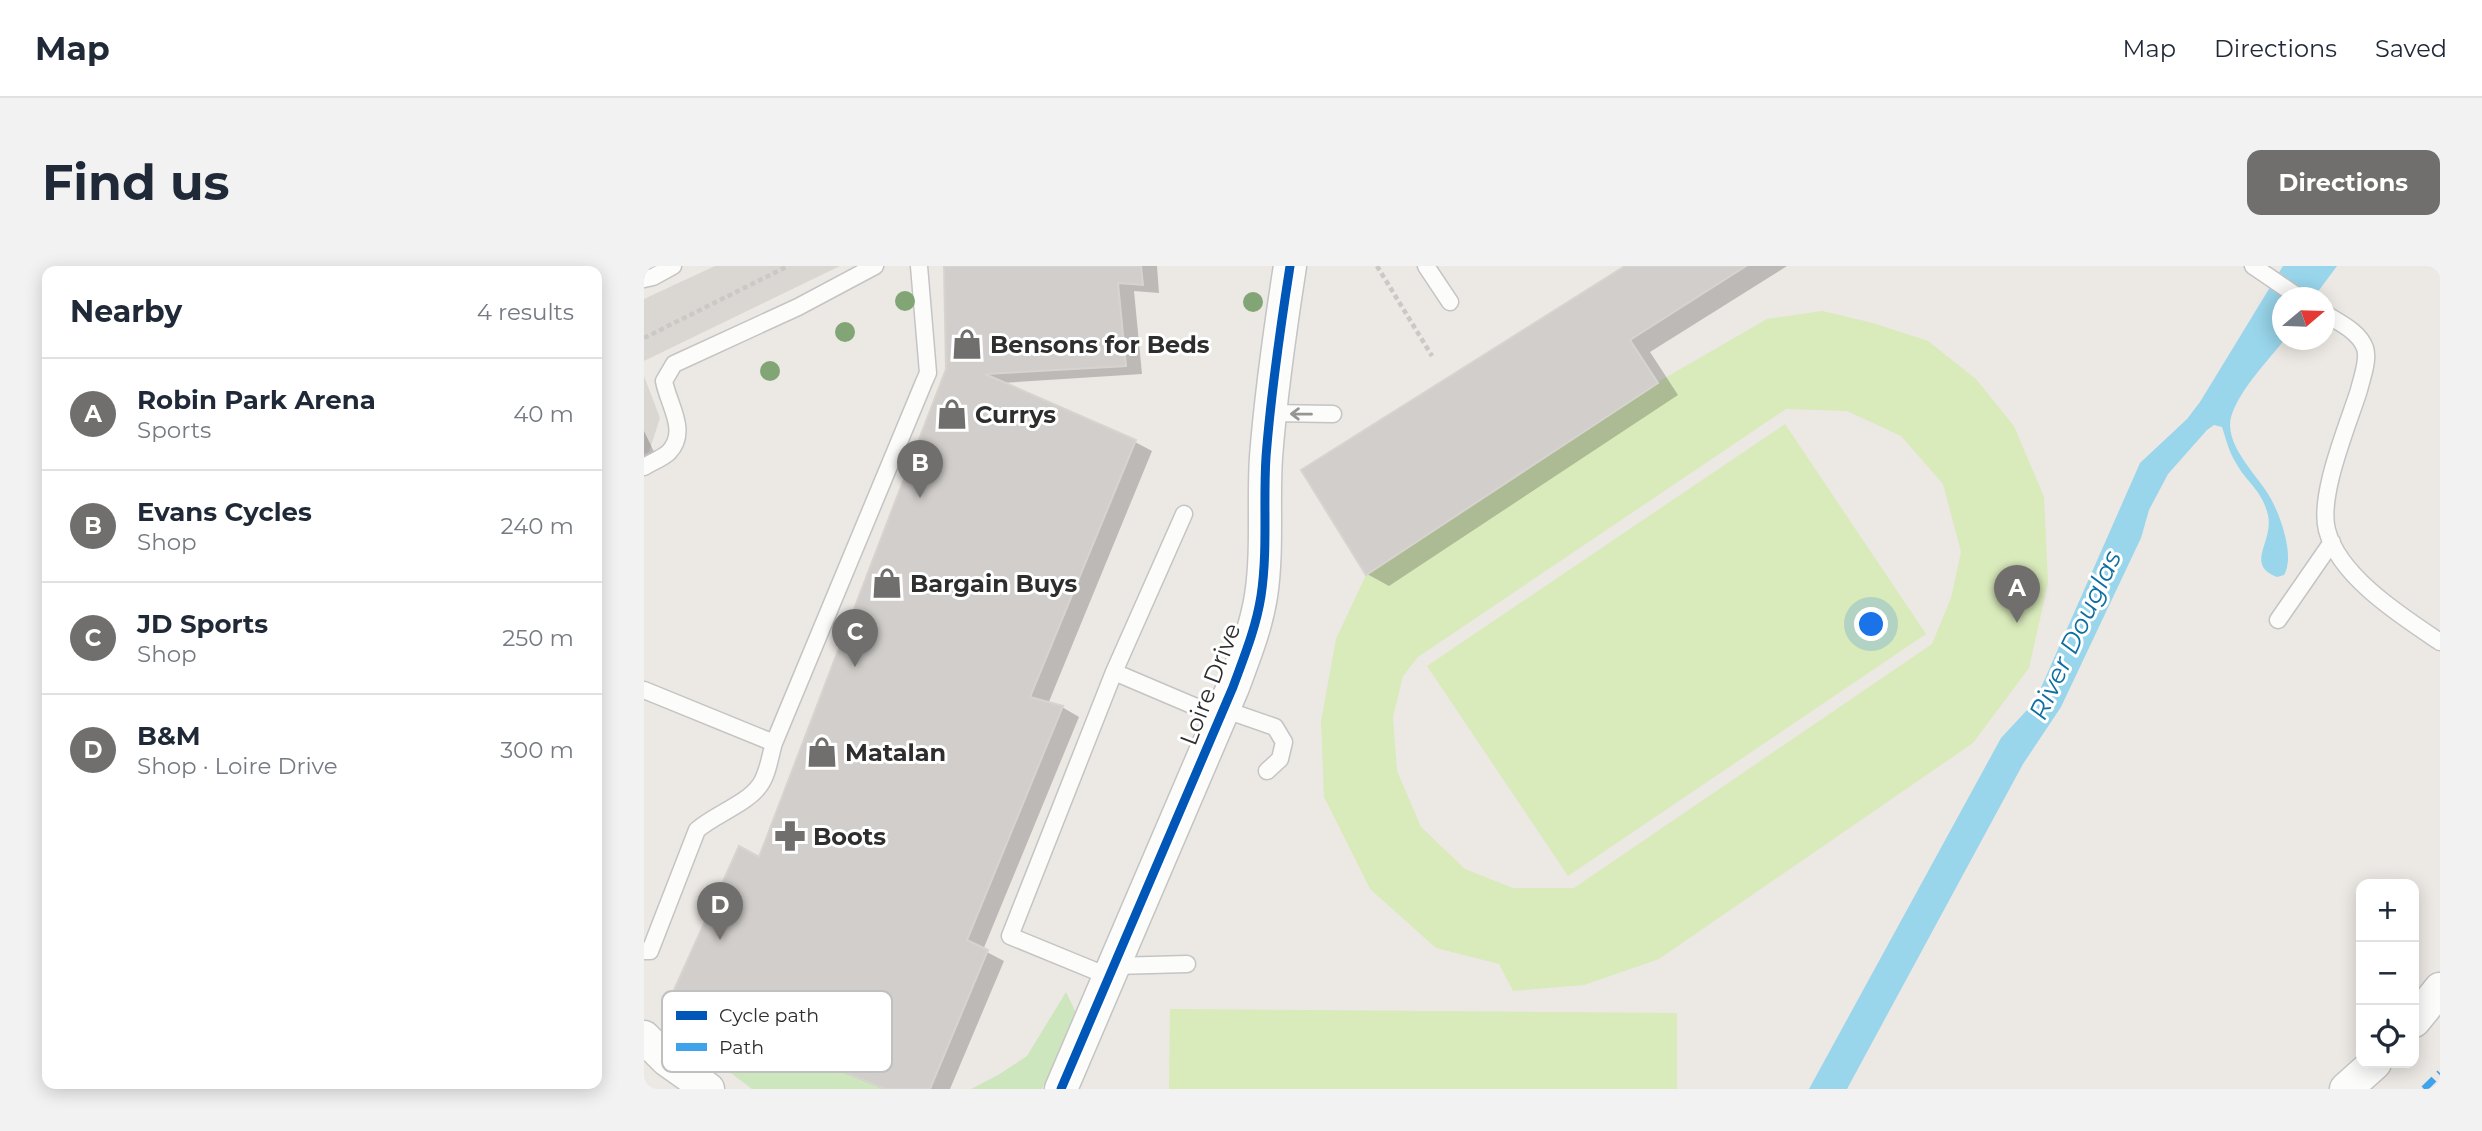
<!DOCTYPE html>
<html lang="en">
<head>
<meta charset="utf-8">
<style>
  :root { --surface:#fff; --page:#f2f2f3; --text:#1f2937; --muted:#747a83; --line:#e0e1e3; --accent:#706f6e }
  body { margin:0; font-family:Montserrat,sans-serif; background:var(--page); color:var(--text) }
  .controls { position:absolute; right:21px; bottom:21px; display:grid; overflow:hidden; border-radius:14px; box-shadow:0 4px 18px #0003 }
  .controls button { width:63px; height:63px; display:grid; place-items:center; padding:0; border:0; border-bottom:2px solid var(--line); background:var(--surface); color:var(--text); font:35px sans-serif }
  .compass { position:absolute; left:1628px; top:21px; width:63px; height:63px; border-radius:50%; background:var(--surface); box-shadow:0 4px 18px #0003; rotate:71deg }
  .you { position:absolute; left:1228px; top:359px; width:24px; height:24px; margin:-18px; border:5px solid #fff; border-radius:50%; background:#1a73e8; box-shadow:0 0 0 10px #1a73e833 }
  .badge { display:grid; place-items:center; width:46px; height:46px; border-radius:50%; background:var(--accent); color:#fff; font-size:23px; font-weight:700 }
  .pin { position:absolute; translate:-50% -58px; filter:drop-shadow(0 2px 4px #0008) }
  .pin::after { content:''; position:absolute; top:37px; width:24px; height:21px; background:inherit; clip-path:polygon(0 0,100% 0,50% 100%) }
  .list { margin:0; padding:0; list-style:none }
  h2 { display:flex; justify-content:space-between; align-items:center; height:91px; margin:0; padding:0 28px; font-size:30px }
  h2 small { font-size:23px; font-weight:400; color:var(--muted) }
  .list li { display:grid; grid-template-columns:46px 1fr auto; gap:21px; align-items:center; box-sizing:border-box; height:112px; padding:0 28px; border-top:2px solid var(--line) }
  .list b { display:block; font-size:26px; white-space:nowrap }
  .list p { margin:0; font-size:23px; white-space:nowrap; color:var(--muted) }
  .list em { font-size:23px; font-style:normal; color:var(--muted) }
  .icon { flex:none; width:38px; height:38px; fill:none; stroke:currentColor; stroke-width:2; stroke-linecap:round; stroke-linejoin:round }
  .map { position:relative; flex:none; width:1796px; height:823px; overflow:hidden; border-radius:14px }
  header { display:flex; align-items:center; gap:42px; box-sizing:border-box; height:98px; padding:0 35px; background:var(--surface); border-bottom:2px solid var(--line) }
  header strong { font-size:33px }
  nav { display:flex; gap:38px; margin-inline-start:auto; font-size:24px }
  .intro { display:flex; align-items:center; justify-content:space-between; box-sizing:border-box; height:168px; padding:0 42px }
  h1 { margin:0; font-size:49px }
  .button { padding:18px 32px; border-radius:14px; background:var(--accent); color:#fff; font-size:24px; font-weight:700 }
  main { display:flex; gap:42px; padding:0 42px }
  aside { flex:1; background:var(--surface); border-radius:14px; box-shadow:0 4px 18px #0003 }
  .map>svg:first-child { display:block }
  .green { fill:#cee6be }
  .pitch { fill:#d9eabb; fill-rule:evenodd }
  .plaza { fill:#dad6d2 }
  .water { fill:#99d6ec }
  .shadow { fill:#0003 }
  .building { fill:#d1cecb; stroke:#d7d4d0; stroke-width:2 }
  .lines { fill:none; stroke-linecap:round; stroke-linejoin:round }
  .service-casing { stroke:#c5c4c5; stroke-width:19 }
  .minor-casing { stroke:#c5c4c5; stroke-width:35 }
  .path { stroke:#c9c9c8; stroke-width:4.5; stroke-dasharray:5 3.5; stroke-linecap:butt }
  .service { stroke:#fcfcfb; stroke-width:16 }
  .minor { stroke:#fcfcfb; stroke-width:32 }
  .quiet { stroke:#3ea3eb; stroke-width:7; stroke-dasharray:14 7; stroke-linecap:butt }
  .cycleway-casing { stroke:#fff; stroke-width:13 }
  .cycleway { stroke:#0057b8; stroke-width:9 }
  .tree { fill:#82a575 }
  .oneway { stroke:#959594 }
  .labels { text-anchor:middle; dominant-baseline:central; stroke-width:6; stroke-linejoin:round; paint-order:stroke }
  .poi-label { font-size:24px; font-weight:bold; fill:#2e2e2e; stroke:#fff; text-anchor:start }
  .street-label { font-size:24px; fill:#2e2e2e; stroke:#fff }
  .water-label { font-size:26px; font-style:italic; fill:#0d6fa3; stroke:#fff }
  .key { fill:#fff; stroke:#c0c0c0; stroke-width:2 }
  .key-label { font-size:19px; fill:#2e2e2e }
</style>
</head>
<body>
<header>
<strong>Map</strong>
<nav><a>Map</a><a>Directions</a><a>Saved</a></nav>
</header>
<div class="intro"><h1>Find us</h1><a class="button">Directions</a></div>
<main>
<aside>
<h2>Nearby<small>4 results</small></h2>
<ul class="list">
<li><span class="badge">A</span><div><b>Robin Park Arena</b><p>Sports</p></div><em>40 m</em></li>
<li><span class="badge">B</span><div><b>Evans Cycles</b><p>Shop</p></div><em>240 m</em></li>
<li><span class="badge">C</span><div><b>JD Sports</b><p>Shop</p></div><em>250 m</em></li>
<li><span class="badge">D</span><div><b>B&amp;M</b><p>Shop · Loire Drive</p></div><em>300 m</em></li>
</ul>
</aside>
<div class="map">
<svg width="1796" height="823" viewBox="0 0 1796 823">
  <rect width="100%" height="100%" fill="#ece8e4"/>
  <path class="green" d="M422 726 432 747 398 823H327L354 809 383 790Z
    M86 759 241 823H108L68 793Z"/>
  <path class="pitch" d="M981 0H1102L986 74 1014 116 1123 53 1178 45 1229 57 1284 75 1332 113 1370 160 1400 231 1404 317 1385 402 1329 477 1015 693 940 719 869 725 855 698 792 682 726 623 680 531 677 455 692 373 722 309 657 204ZM1142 143 1203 145 1257 170 1299 218 1317 286 1307 332 1288 378 930 622H869L821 603 777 561 753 505 749 451 759 410 774 391Z
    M1141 158 1282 368 924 610 783 400Z
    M526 743 1033 747V823H525Z"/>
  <path class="plaza" d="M71 0H196L0 95V33Z
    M0 110 16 152 5 186 0 188Z"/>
  <path class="water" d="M1639 0H1693L1670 31 1638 32V74H1640C1623 96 1598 121 1588 148 1577 178 1616 211 1627 233 1637 251 1651 291 1640 309L1633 311C1600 298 1630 276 1624 249 1618 224 1603 217 1592 197 1585 186 1582 173 1578 161L1570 159 1563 164 1524 208 1505 244 1497 272 1417 441 1379 498 1203 823H1165L1357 472 1384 443 1396 424 1496 197 1543 153 1556 136Z"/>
  <path class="shadow" d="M301 0H513L515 27 490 25 498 108 357 117 491 176 508 185 404 438 418 441 435 451 339 684 360 695 306 823H239L45 742 28 733 116 594 304 103Z
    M985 0H1143L1006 86 1034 129 745 320 723 308Z
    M0 165 15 196 0 203Z"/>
  <path class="building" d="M300 0H497L499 19 474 17 482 100 341 108 492 174 386 431 419 440 323 674 344 684 286 823H241L26 733 95 580 115 591 302 103Z
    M981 0H1102L986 74 1014 117 722 309 657 204Z"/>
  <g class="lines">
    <defs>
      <path id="service" d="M782 0 806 36
        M1609 0 1656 32
        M0 13 9 11 29 0
        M1680 47C1694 56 1715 65 1721 82 1725 94 1718 111 1715 124 1704 159 1674 229 1683 264 1695 311 1759 351 1796 376
        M626 147 689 148
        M0 201C8 196 19 192 25 186 45 165 24 138 20 115L30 98 154 41 231 0
        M1634 354 1688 276
        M470 406 576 451
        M0 424 130 477
        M579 443 631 461 640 476 636 493 623 505
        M0 685H6L53 564C71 548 103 538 116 519 124 508 126 490 130 477L280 116 284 107 275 0
        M471 700 543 698
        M466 711 366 670 470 406 540 248"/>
      <path id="minor" d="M1770 755 1796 723
        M0 771 23 794 64 823
        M417 823 589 421C600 391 612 362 617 330 624 284 619 237 622 191 627 126 636 64 646 0
        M1702 823 1731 797"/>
    </defs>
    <use href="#service" class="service-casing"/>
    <use href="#minor" class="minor-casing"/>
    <path class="path" d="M733 0 788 90
      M0 72 144 0"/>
    <use href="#service" class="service"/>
    <use href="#minor" class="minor"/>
    <path class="quiet" d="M1780 823 1796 807"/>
    <defs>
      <path id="cycleway" d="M417 823 589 421C600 391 612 362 617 330 624 284 619 237 622 191 627 126 636 64 646 0"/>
    </defs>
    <use href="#cycleway" class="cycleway-casing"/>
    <use href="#cycleway" class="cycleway"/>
  </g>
  <g class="tree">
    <circle cx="261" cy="35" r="10"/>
    <circle cx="609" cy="36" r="10"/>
    <circle cx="201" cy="66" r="10"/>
    <circle cx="126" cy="105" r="10"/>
  </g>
  <defs><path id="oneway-shaft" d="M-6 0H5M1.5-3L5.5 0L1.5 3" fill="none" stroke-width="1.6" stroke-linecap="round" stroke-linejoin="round" transform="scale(1.75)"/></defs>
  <use class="oneway" href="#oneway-shaft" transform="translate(657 148) rotate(-179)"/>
  <defs>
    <symbol id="shop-bare" viewBox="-9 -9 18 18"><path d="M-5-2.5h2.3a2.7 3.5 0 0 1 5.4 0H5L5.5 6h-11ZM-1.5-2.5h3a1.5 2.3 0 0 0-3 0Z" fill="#706f6e" stroke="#fff" stroke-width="2.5" paint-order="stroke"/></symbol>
    <symbol id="pharmacy-bare" viewBox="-9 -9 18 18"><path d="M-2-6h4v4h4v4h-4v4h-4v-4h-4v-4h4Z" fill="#706f6e" stroke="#fff" stroke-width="2.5" paint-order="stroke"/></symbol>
  </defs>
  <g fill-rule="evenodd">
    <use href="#shop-bare" x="301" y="56" width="44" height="44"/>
    <use href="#shop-bare" x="286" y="126" width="44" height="44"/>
    <use href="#shop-bare" x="221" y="295" width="44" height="44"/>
    <use href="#shop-bare" x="156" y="464" width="44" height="44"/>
    <use href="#pharmacy-bare" x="124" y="548" width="44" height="44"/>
  </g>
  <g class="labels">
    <g class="poi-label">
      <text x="346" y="78">Bensons for Beds</text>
      <text x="331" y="148">Currys</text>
      <text x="266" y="317">Bargain Buys</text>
      <text x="201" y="486">Matalan</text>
      <text x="169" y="570">Boots</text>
    </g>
    <g class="street-label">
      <text transform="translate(566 418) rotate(-69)">Loire Drive</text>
    </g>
    <g class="water-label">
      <text transform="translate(1431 369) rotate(-65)">River Douglas</text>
    </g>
  </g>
  <rect x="18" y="725" width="230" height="81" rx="10" class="key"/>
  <rect x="32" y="745" width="31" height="9" fill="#0057b8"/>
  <rect x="32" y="777" width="31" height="8" fill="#3ea3eb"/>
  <g class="key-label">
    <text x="75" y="756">Cycle path</text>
    <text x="75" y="788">Path</text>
  </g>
</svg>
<div class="controls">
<button>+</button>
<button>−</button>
<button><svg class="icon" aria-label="locate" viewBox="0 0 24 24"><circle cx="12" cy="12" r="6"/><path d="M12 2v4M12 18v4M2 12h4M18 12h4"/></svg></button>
</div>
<svg class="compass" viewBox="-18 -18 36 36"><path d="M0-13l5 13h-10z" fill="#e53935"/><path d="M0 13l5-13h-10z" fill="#747a83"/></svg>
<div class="you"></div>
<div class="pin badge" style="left:1373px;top:357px">A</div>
<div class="pin badge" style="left:276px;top:232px">B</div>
<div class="pin badge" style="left:211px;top:401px">C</div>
<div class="pin badge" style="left:76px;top:674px">D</div>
</div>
</main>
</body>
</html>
